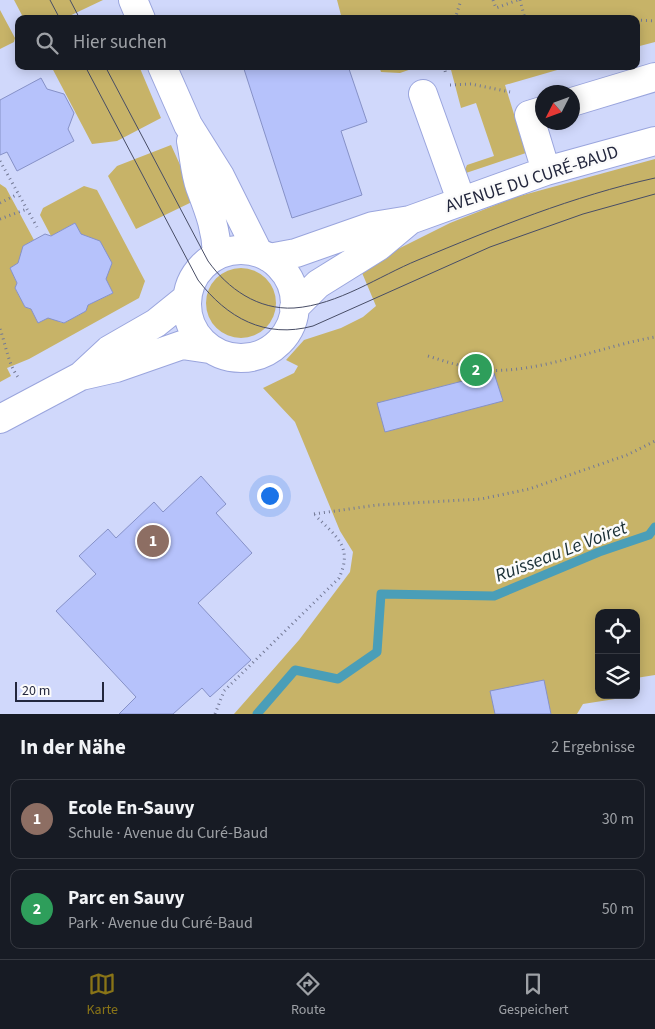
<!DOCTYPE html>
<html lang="de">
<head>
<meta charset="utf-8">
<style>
  :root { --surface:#171b24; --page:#20242c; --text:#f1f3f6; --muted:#9ea1a6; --line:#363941; --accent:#897417 }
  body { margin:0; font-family:"Source Sans 3",sans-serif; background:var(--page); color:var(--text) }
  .controls { position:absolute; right:15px; bottom:15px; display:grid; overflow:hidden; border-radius:10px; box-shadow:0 2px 12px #0003 }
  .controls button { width:45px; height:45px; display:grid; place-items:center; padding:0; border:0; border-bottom:1px solid var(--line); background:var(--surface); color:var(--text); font:25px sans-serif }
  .compass { position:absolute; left:535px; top:85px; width:45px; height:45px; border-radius:50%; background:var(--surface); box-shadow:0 2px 12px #0003; rotate:228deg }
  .scale { position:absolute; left:15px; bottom:12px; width:89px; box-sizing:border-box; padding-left:5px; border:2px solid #23273d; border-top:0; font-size:14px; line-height:18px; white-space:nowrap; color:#23273d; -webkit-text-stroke:4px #fbfbfb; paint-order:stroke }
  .you { position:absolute; left:269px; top:495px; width:18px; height:18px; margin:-12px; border:4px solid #fff; border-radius:50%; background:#1a73e8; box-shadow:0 0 0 8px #1a73e833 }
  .badge { display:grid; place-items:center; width:32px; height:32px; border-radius:50%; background:var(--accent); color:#fff; font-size:16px; font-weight:700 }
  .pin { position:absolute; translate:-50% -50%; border:2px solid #fff; box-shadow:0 1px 5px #0006 }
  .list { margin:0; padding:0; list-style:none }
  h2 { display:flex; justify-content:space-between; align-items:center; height:65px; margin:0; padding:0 20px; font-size:21px }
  h2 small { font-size:16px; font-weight:400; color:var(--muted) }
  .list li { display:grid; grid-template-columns:32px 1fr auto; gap:15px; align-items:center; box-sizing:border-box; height:80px; margin:0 10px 10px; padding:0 10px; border:1px solid var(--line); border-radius:10px }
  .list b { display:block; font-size:19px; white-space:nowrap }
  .list p { margin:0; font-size:16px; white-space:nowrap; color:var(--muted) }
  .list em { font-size:16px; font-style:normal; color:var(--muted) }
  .icon { flex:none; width:28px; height:28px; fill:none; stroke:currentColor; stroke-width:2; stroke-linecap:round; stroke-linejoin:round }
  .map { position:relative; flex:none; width:655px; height:714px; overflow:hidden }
  .search { position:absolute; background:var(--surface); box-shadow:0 2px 12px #0003; left:15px; right:15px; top:15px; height:55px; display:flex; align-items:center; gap:12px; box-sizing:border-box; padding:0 18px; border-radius:10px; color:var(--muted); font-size:19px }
  .sheet { height:245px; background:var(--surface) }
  nav { display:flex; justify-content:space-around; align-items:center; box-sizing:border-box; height:70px; border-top:1px solid var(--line); background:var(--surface); font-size:14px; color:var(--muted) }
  nav a { display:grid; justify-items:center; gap:2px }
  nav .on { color:var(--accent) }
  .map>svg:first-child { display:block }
  .green { fill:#c7b368 }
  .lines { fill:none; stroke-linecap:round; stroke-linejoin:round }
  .stream { stroke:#4a9eb8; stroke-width:9 }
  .building { fill:#b6c2fb; stroke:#8691c7 }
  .minor-casing { stroke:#9aa5dd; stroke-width:30 }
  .path { stroke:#737995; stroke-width:3; stroke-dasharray:1 4; stroke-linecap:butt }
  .minor { stroke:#fff; stroke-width:28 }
  .tram { stroke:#484d66; stroke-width:1 }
  .labels { text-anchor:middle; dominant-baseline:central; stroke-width:5; stroke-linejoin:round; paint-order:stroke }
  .street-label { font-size:18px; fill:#23273d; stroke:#fbfbfb }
  .water-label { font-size:19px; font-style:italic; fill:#192e34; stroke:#fbfbfb }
</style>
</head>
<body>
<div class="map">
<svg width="655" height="714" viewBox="0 0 655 714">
  <rect width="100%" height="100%" fill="#d0d8fb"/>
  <path class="green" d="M14 0H103L63 19H24Z
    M337 0H655V42L636 47V19H342Z
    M0 10 15 38 14 42 0 49Z
    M51 66H139L161 118 117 141 92 144Z
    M379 66H420L400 73 381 72Z
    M450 66H571L505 85 526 153 463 174 467 165 494 156 476 103 461 108Z
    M171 145 196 200 136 229 108 176 117 166Z
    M655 159V675L636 678V613H599V695H614L615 699 583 704 577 714H234L299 640 350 572 353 552 340 531 295 422 263 388 294 373 298 366 286 360 304 340 341 328 363 317 376 306 360 268 450 223 516 197Z
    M0 184 6 188 34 240 23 246 22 251 26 259 10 268 17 283 15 288 25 307 55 314 59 322 64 323 86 311 88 305 113 293 75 223 51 236 40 215 43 208 84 186 97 190 145 281 139 298 29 359 7 368 11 376 0 382Z
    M206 303a35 35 0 1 1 70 0a35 35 0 1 1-70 0Z"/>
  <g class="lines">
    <path class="stream" d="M257 714 295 670 338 679 377 652 381 594 494 596 599 552 649 535 655 527"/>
  </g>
  <path class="building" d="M243 66H348L367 122 341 131 362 195 292 218Z
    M41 78 47 89 64 94 74 113 68 129 74 141 17 171 7 152 0 155V100Z
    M75 223 81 234 100 241 112 263 106 279 113 293 88 305 86 311 64 323 48 318 38 323 31 309 25 307 15 288 17 283 10 268 18 263 23 246 45 234 51 236Z
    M494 373 503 401 385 432 377 403Z
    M201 476 226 504 216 513 252 553 198 603 251 660 210 697 202 688 173 714H119L136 697 56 611 96 574 79 556 108 529 116 538 154 502 163 512Z
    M544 680 551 714H495L490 691Z"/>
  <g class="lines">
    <defs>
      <path id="minor" d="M133 0 141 19
        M162 66 188 125 220 176 258 252
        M423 94 461 200
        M572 102 655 77
        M542 111 529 115 546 171
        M191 141C194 156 195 173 200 187 209 211 216 228 217 254
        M187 304a54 54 0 1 1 108 0a54 54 0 1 1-108 0Z
        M269 258 296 253 373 226 410 220 546 171 655 141
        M294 308 318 284 379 246 409 221
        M81 376 109 350 156 323 187 298
        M0 419 81 376 116 368 182 345 209 349"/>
    </defs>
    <use href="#minor" class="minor-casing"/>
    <path class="path" d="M493 0 496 8 518 0
      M520 0 525 19
      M455 19 461 0
      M636 20 655 21
      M444 66 446 75
      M450 85 471 84 510 92
      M0 161 37 227
      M0 203 18 194
      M0 219 27 209
      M0 329C6 345 8 364 18 377
      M428 356C447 362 465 368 485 370 538 374 602 346 655 337
      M314 514 377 505 481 499 529 489 627 455 655 441
      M215 714 224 691 339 578C354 546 335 536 315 515"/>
    <use href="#minor" class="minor"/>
    <path class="tram" d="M50 0 60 19
      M70 0 80 19
      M85 66 198 280C227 318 265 339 313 326L490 247 583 214 655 194
      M105 66 208 261C228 289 258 310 294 308 338 305 379 276 418 260 495 228 573 196 655 178"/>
  </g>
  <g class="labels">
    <g class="street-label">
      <text transform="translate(532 179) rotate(-18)">AVENUE DU CURÉ-BAUD</text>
    </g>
    <g class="water-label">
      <text transform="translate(561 552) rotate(-21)">Ruisseau Le Voiret</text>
    </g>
  </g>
</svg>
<div class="controls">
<button><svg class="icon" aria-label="locate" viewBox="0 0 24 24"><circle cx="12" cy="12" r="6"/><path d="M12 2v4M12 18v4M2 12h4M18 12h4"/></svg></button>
<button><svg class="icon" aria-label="layers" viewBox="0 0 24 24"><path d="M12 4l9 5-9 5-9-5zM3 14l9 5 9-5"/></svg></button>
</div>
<svg class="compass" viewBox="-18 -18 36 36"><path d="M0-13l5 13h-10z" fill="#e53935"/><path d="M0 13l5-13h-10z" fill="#9ea1a6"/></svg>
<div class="scale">20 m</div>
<div class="you"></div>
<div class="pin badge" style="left:153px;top:541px;background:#8d6e63">1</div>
<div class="pin badge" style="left:476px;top:370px;background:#2e9e5b">2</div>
<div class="search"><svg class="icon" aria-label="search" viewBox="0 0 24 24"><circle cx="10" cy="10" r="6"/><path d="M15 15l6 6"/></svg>Hier suchen</div>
</div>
<section class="sheet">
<h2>In der Nähe<small>2 Ergebnisse</small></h2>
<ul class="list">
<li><span class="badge" style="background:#8d6e63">1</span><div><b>Ecole En-Sauvy</b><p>Schule · Avenue du Curé-Baud</p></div><em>30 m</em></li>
<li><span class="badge" style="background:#2e9e5b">2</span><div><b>Parc en Sauvy</b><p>Park · Avenue du Curé-Baud</p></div><em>50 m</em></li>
</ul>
</section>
<nav>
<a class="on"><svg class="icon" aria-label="map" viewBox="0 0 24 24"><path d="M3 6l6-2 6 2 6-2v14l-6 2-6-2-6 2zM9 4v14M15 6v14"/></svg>Karte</a>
<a><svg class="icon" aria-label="directions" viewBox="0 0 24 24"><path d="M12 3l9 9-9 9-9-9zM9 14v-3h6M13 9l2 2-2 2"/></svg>Route</a>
<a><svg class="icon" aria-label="saved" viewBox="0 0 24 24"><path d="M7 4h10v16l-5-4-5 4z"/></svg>Gespeichert</a>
</nav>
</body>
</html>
